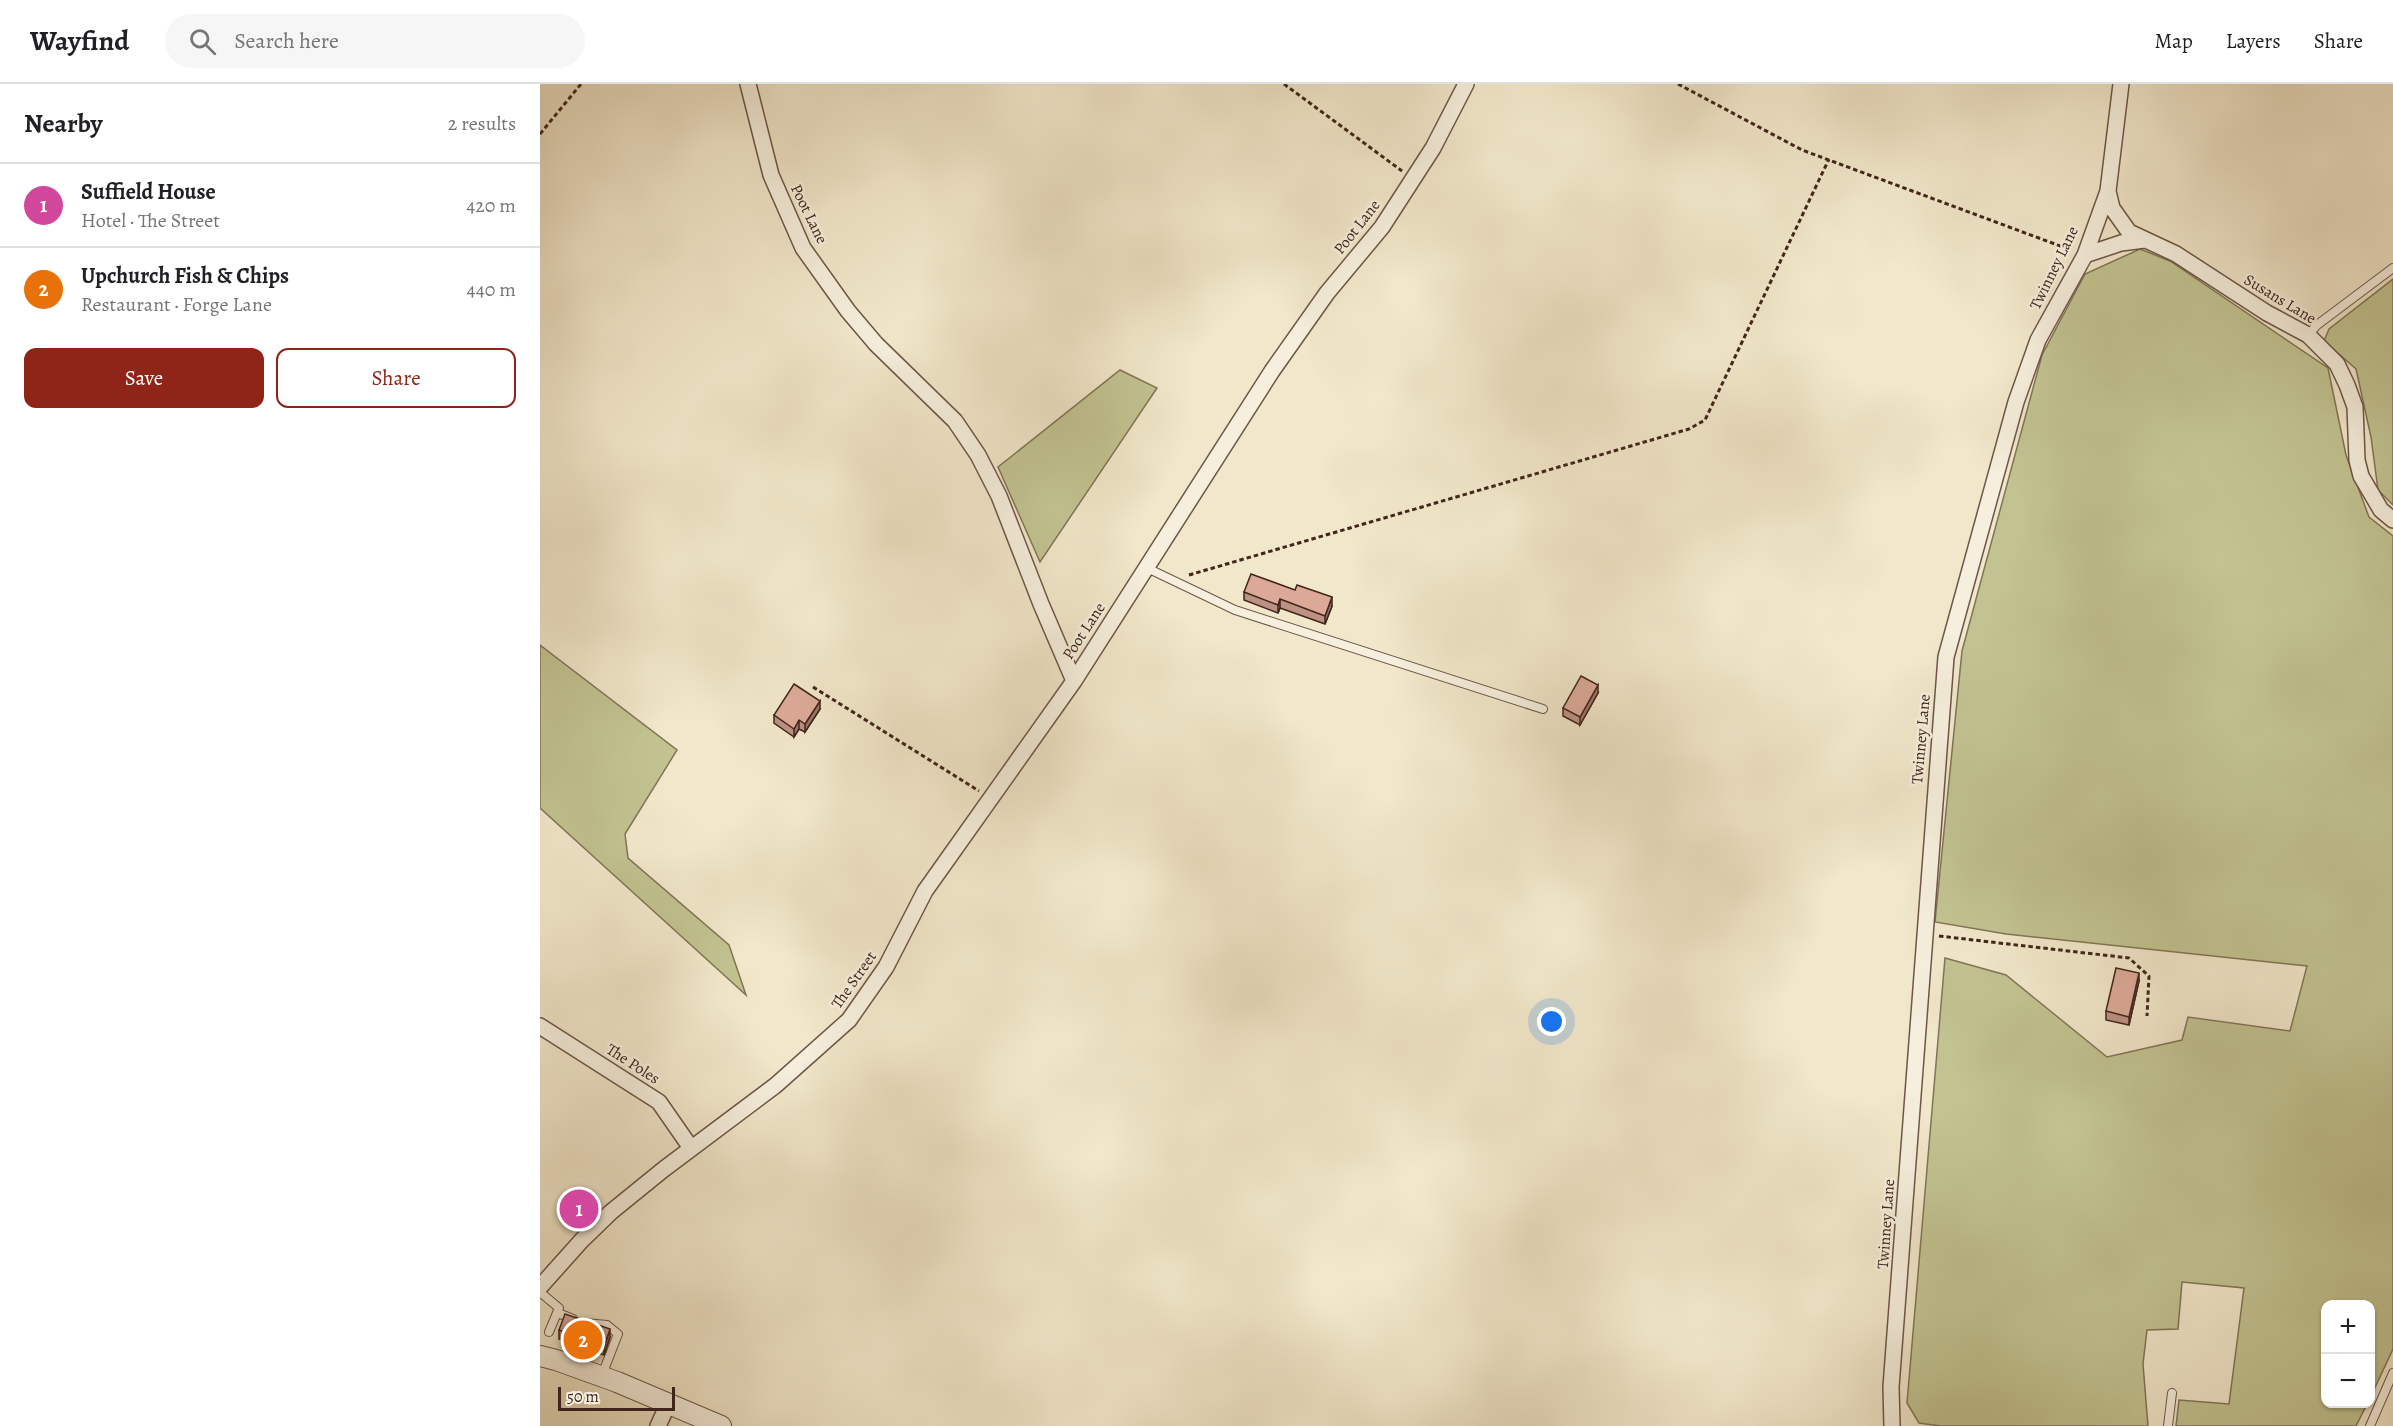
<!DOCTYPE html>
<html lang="en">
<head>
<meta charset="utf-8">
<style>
  :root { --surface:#fff; --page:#f6f6f6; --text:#202124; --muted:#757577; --line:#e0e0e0; --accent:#8f2418 }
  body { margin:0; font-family:Alegreya,serif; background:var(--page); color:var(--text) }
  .controls { position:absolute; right:18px; bottom:18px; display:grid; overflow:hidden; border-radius:12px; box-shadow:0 2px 4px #0004 }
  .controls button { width:54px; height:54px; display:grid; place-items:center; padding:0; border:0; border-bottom:2px solid var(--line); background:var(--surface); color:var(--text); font:30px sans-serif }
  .scale { position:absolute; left:18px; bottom:15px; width:117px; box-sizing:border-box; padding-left:6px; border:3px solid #41251b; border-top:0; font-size:16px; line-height:21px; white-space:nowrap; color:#41251b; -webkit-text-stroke:4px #f6efdd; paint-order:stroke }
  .you { position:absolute; left:1012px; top:938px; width:21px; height:21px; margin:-15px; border:4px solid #fff; border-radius:50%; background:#1a73e8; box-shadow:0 0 0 9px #1a73e833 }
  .badge { display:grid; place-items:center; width:39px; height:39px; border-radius:50%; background:var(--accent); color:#fff; font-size:20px; font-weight:700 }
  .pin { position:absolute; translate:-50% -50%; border:3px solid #fff; box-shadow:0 2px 6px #0006 }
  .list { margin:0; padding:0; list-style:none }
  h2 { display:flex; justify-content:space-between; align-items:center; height:78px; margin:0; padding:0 24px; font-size:26px }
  h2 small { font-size:20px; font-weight:400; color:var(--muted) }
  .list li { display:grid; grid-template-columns:39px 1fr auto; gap:18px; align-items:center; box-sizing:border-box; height:84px; padding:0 24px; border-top:2px solid var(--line) }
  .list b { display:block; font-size:22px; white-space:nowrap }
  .list p { margin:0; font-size:20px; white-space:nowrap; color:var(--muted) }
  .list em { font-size:20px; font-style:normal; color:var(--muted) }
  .actions { display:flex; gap:12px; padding:18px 24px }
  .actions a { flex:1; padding:14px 0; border:2px solid var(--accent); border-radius:12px; text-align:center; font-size:21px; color:var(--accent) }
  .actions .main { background:var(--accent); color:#fff }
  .icon { flex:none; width:33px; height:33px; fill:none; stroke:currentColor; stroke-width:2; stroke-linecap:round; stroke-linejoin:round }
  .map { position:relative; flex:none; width:1853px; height:1342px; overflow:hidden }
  header { display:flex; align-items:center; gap:36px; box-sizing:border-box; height:84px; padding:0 30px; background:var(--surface); border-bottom:2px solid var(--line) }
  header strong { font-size:28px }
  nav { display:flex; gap:33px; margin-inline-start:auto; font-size:21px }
  .search { width:420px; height:54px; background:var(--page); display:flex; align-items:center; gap:15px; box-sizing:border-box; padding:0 21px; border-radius:33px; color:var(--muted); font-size:22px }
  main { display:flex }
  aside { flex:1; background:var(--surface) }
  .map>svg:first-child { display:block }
  .green { fill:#c2c391; stroke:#827456; stroke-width:1.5 }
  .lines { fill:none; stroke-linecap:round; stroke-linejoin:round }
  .service-casing { stroke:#6d5647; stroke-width:10 }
  .minor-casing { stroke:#6d5647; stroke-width:18 }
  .tertiary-casing { stroke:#6d5647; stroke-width:22 }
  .path { stroke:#41251b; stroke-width:3; stroke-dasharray:4.5 3; stroke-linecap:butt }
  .service { stroke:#f6efdd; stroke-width:8 }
  .minor { stroke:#f6efdd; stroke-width:15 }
  .tertiary { stroke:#f6efdd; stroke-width:20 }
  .wall { fill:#bd9183; stroke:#41251b; stroke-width:1.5 }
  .shaded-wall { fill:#9a766a; stroke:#41251b; stroke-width:1.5 }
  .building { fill:#dca998; stroke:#41251b; stroke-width:1.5 }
  .labels { text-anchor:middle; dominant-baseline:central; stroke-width:5; stroke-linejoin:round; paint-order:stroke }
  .street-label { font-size:16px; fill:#41251b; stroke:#f6efdd }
</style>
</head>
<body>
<header>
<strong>Wayfind</strong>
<div class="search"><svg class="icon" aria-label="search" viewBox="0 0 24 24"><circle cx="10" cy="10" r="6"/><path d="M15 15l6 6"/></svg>Search here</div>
<nav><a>Map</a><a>Layers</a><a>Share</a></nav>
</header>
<main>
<aside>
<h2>Nearby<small>2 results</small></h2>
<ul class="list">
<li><span class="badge" style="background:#d1479c">1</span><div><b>Suffield House</b><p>Hotel · The Street</p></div><em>420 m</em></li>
<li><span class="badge" style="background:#e8710a">2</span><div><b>Upchurch Fish &amp; Chips</b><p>Restaurant · Forge Lane</p></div><em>440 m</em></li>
</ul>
<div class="actions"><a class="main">Save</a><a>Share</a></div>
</aside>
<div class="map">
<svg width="1853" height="1342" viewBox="0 0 1853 1342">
  <rect width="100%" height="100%" fill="#f1e7ca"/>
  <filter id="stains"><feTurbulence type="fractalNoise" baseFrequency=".00333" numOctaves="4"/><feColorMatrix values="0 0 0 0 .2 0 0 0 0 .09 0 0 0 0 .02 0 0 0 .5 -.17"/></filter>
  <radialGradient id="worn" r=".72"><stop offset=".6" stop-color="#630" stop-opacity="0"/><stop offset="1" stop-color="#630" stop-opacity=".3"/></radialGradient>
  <path class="green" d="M1600 165 1630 177 1788 284 1806 371 1829 433 1853 452V1265L1831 1312 1830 1220H1786V1320H1827L1816 1342H1636L1639 1316 1689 1320 1704 1204 1642 1198 1638 1245 1607 1246 1603 1280 1608 1342H1400L1379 1339 1367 1319 1405 874 1466 891 1567 973 1642 956 1648 933 1750 947 1767 882 1466 850 1395 838 1422 567 1502 271 1545 190Z
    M1853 195V421L1838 406 1831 353 1816 285 1784 257 1789 245Z
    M580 286 617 304 500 478 458 383Z
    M0 561 137 666 85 750 88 774 189 861 206 911 0 724Z"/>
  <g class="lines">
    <defs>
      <path id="service" d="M1768 251 1777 241 1853 184
        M607 484 695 526 1003 625
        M0 1208 19 1224 9 1248
        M18 1229 33 1235
        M45 1239 67 1241 78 1250 62 1291
        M1628 1342 1632 1309
        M1830 1342 1853 1289"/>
      <path id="minor" d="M208 0 231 91 263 164 308 227 336 260 415 337 438 371 459 412 501 520 534 597
        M1568 107 1572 124 1589 148 1636 170 1727 229 1768 251 1797 280 1807 301 1815 323 1817 376 1821 392 1841 426 1853 436
        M1545 171 1581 159 1604 156
        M0 942 119 1018 151 1064
        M0 1203 42 1156 71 1128 124 1085 236 1001 309 936 346 883 385 807 534 597 732 287 787 209 842 143 893 64 926 0
        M118 1342 128 1320
        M1352 1342 1351 1303 1406 573 1476 318 1498 256 1545 171 1568 107 1581 0"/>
      <path id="tertiary" d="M0 1272 16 1276 77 1298 181 1342"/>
    </defs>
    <use href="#service" class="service-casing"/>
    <use href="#minor" class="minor-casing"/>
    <use href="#tertiary" class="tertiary-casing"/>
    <path class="path" d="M744 0 862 87
      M1138 0 1262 66 1531 166
      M0 50 41 0
      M649 491 1149 345 1165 336 1289 75
      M273 603 439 707
      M1399 852 1589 874 1609 892 1607 932"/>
    <use href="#service" class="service"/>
    <use href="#minor" class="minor"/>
    <use href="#tertiary" class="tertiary"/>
  </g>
  <path class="wall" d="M704 508 792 522 785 540 740 524 738 529 704 516Z
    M1058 609 1040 641 1023 632V624Z
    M280 625 265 648 259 645 254 653 234 639V631Z
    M1599 897 1589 941 1566 936V927Z
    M19 1246 70 1253 64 1271 19 1255Z"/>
  <path class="shaded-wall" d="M792 513V522L785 540V532Z
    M740 515V524L738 529V521Z
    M1058 601V609L1040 641V633Z
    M280 617V625L265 648V640Z
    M259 636V645L254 653V645Z
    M1599 889V897L1589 941V933Z
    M70 1245V1253L64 1271V1263Z"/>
  <path class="building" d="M711 490 755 506 757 501 792 513 785 532 740 515 738 521 704 508Z
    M1041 592 1058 601 1040 633 1023 624Z
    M254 600 280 617 265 640 259 636 254 645 234 631Z
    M1576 884 1599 889 1589 933 1566 927Z
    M25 1230 70 1245 64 1263 19 1246Z"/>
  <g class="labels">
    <g class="street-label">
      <text transform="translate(269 130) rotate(64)">Poot Lane</text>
      <text transform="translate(817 143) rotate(-52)">Poot Lane</text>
      <text transform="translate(1514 184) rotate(-64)">Twinney Lane</text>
      <text transform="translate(1740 215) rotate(31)">Susans Lane</text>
      <text transform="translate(544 547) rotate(-57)">Poot Lane</text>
      <text transform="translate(1381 655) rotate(-85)">Twinney Lane</text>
      <text transform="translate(314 896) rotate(-55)">The Street</text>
      <text transform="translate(93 980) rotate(33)">The Poles</text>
      <text transform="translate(1346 1140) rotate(-86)">Twinney Lane</text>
    </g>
  </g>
  <rect width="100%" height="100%" filter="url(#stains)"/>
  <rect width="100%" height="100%" fill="url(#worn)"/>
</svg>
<div class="controls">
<button>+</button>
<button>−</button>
</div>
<div class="scale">50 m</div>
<div class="you"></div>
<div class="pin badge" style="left:39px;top:1125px;background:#d1479c">1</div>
<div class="pin badge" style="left:43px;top:1256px;background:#e8710a">2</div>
</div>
</main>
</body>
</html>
